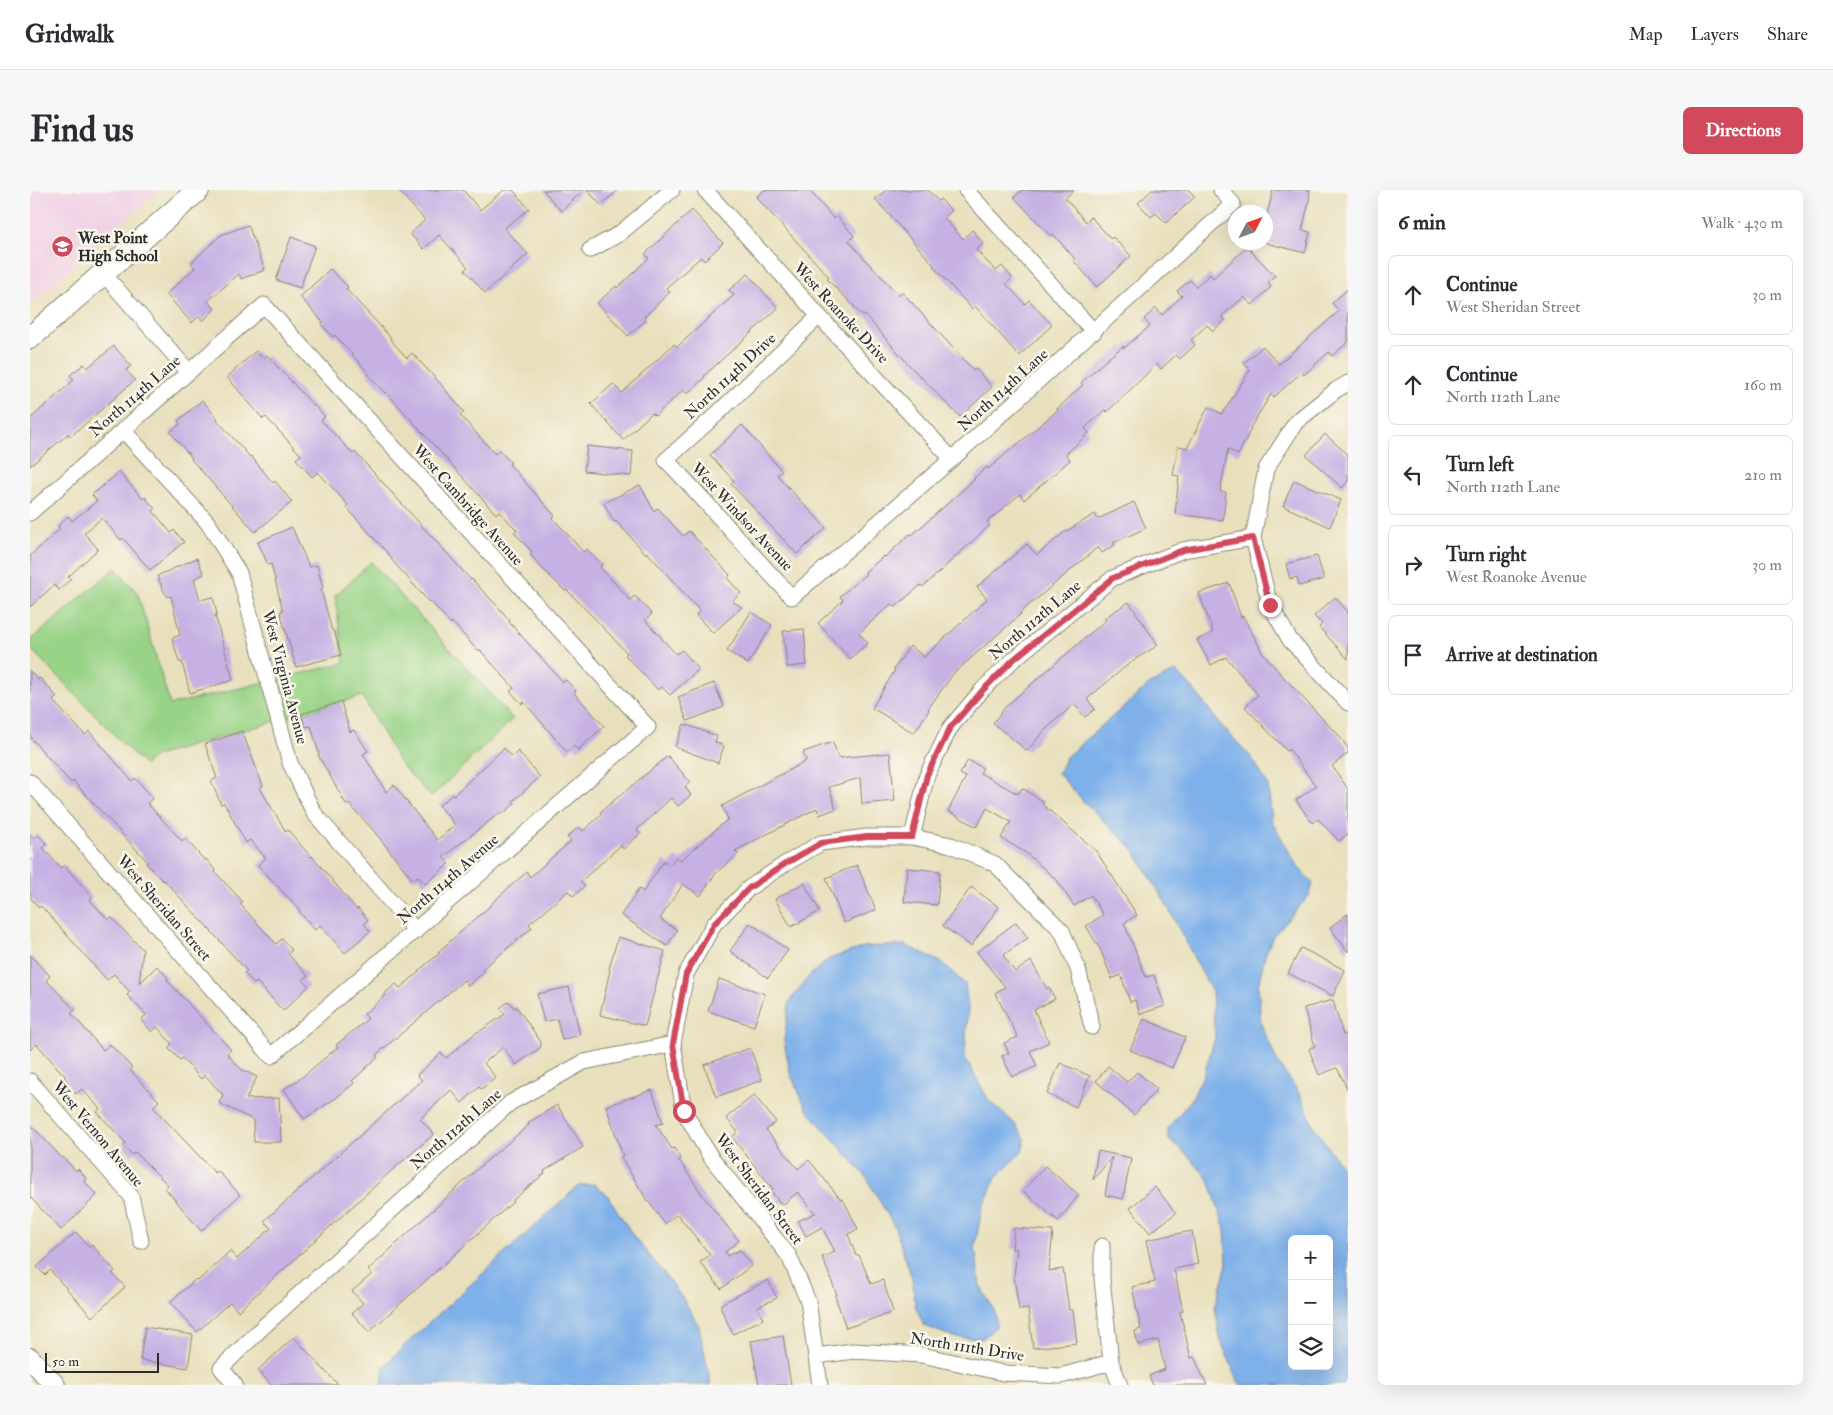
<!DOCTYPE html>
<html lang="en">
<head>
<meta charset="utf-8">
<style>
  :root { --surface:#fff; --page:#f7f7f7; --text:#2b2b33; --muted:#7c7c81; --line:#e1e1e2; --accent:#d1495b }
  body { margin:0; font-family:"IM FELL Double Pica",serif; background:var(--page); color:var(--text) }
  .controls { position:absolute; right:15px; bottom:15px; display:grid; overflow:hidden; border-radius:8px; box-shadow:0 5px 20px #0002 }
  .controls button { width:45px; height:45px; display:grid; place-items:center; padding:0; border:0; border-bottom:1px solid var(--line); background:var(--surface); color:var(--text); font:25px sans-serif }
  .compass { position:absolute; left:1198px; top:15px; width:45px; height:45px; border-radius:50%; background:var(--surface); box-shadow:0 5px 20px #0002; rotate:49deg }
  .scale { position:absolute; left:15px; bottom:12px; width:114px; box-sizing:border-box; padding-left:5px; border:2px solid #2b2b2b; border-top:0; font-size:14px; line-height:18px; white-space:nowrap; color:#2b2b2b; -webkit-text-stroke:4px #fbf7ec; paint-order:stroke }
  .stop { position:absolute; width:15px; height:15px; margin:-11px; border:4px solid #d1495b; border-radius:50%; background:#fff }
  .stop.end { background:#d1495b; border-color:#fff; box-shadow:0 1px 5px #0008 }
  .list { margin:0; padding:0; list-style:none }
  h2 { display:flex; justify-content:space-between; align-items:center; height:65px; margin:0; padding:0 20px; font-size:21px }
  h2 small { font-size:16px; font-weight:400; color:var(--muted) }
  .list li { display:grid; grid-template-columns:32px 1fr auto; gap:15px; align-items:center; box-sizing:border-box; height:80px; margin:0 10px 10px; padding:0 10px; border:1px solid var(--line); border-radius:8px }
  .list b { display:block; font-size:19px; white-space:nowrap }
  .list p { margin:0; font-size:16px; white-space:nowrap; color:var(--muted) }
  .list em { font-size:16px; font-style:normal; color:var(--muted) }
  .icon { flex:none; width:28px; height:28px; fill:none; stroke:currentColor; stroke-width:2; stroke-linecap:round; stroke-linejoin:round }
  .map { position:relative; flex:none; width:1318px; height:1195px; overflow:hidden; border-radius:8px }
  header { display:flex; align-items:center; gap:30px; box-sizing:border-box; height:70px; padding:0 25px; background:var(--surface); border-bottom:1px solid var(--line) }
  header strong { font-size:24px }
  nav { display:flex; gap:28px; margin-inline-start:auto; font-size:18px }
  .intro { display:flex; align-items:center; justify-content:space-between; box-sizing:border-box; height:120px; padding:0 30px }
  h1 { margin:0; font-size:35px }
  .button { padding:12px 22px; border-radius:8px; background:var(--accent); color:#fff; font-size:18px; font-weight:700 }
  main { display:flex; gap:30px; padding:0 30px }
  aside { flex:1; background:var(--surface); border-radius:8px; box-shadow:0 5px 20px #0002 }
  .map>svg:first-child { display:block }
  .built { fill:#f0d0e5 }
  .green { fill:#98d386; stroke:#627f58 }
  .water { fill:#7eb0ea; stroke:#546e8a; fill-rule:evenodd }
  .building { fill:#c5b1e3 }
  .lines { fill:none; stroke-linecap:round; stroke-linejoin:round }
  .minor-casing { stroke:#8a8674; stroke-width:17 }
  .tertiary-casing { stroke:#8a8674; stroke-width:22 }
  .secondary-casing { stroke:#8a8674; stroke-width:24 }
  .minor { stroke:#fff; stroke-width:15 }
  .tertiary { stroke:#fff; stroke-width:20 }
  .secondary { stroke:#fff; stroke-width:22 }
  .route { stroke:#d1495b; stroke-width:6 }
  .labels { text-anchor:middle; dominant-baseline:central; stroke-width:5; stroke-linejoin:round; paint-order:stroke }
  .poi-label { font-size:16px; font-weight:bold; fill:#2b2b2b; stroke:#fbf7ec; text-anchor:start }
  .street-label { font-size:16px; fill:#2b2b2b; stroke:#fbf7ec }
</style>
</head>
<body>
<header>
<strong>Gridwalk</strong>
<nav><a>Map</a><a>Layers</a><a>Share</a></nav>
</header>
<div class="intro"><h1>Find us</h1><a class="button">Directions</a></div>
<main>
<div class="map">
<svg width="1318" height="1195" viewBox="0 0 1318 1195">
  <rect width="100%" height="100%" fill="#fbf7ec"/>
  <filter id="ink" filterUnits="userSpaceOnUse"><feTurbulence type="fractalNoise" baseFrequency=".02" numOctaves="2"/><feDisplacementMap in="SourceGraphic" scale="10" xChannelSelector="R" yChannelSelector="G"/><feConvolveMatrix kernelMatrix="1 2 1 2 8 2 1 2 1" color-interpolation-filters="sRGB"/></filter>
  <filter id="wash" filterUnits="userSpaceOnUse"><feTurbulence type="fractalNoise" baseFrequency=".0096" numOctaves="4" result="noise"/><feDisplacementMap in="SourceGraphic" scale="20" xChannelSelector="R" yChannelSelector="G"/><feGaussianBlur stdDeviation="1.12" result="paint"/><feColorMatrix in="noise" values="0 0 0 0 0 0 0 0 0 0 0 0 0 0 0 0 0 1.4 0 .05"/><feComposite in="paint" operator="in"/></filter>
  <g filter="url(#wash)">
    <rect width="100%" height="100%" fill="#e8e0bd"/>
    <path class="built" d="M0 0H129L0 115Z"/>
    <path class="green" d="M341 372 483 529 401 607 369 572 332 506 126 566 114 575 0 458V451L85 378 108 404 140 515 314 473 305 406Z"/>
    <path class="water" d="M1146 481 1165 501 1190 534 1222 568 1238 595 1242 631 1267 676 1283 694 1279 706 1243 746 1235 765 1228 796 1231 834 1249 875 1270 904 1283 935 1318 986V1195H1211L1208 1191 1190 1149 1185 1117 1197 1074 1195 1039 1179 990 1160 968 1138 948V938L1161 910 1174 884 1185 848 1182 802 1135 712 1103 659 1052 610 1028 583 1036 567 1120 494ZM1262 1049H1299V1176H1262Z
      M875 755 911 772 935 794 938 817 935 867 959 911 985 934 995 949 992 962 966 988 952 1018 945 1057 950 1096 965 1122 966 1137 952 1149 924 1147 894 1136 885 1115 882 1088 865 1038 835 985 777 920 760 883 754 851 759 812 780 785 799 769 834 757Z
      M564 994 578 1006 604 1047 634 1083 653 1109 669 1136 681 1195H352L354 1176 377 1153 548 996Z"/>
    <g id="blocks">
      <path class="building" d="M368 0H433L450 20 474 0H483L499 19 474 38 498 64 455 103 435 80 438 77 409 45 394 59 380 44 395 30Z
        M513 0H554L531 21Z
        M557 0H588L571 15Z
        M734 0H779L804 29 807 26 824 46 819 51 839 74 869 105 872 102 944 181 946 179 962 197 930 227 880 176 835 125 833 126 809 101 797 89 799 87 726 7Z
        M856 0H898L908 11 910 9 922 21 914 28 933 49 942 40 953 53 946 60 966 81 972 76 982 88 976 94 995 114 999 110 1022 135 989 166 945 116 942 119 903 76 904 75 845 9Z
        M992 0H1044L1035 8 1056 32 1061 27 1081 49 1083 47 1101 66 1067 97 1043 70 1045 69 1023 44 1021 46 984 7Z
        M1122 0H1159L1165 7 1136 33 1126 23 1121 27 1108 13Z
        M1243 0H1280L1279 12 1272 40 1280 42 1275 63 1236 53V29Z
        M662 20 693 53 674 71 671 67 636 98 640 102 614 127 616 130 598 146 567 113 586 96 587 98 619 68 615 64Z
        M218 35 235 80 211 89 209 84 178 111 185 119 173 131 169 126 162 133 136 104 165 78 161 73 191 45Z
        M261 47 285 56 270 98 246 90Z
        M1217 57 1245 86 1238 93 1241 97 1222 115 1214 107 1192 126 1195 130 1183 141 1177 135 1161 150 1165 155 1150 169 1146 165 1131 179 1127 174 1077 222 1075 220 1055 238 1059 243 1036 264 1040 270 994 310 990 304 957 332 960 335 893 397 891 395 865 417 861 414 829 443 838 453 820 469 788 433 813 410 810 406 836 384 835 382 854 366 855 367 880 344 882 345 945 289 944 288 957 277 958 279 1028 220 1027 219 1053 195 1051 193 1076 170 1093 156 1094 158 1120 136 1114 129 1126 118 1132 125 1152 106 1147 101 1160 90 1166 97 1180 84 1183 88Z
        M300 79 318 97 316 99 361 148 360 149 377 168 382 163 408 191 434 222 430 225 465 264 469 260 481 273 479 274 525 326 523 328 553 362 557 359 572 375 570 377 600 410 605 406 622 424 615 430 646 464 652 460 669 479 640 505 632 497 628 500 595 465 597 463 567 431 537 400 535 401 510 376 500 364 502 362 484 342 487 340 469 321 466 324 356 202 355 203 338 185 339 184 305 145 303 147 291 134 293 132 270 107Z
        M718 84 748 118 674 186 675 187 657 204 653 200 625 226 622 223 593 250 561 214 583 194 592 203 644 154 647 157 704 105 699 100Z
        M1318 99V152L1302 166 1299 162 1274 185 1272 182 1244 207 1241 204 1220 238 1221 239 1208 265 1198 259 1190 302H1196L1193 330 1145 324 1149 286 1143 285 1148 256 1157 258 1178 217 1192 224 1220 180 1214 173 1233 156 1249 174 1309 121 1302 113Z
        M84 156 101 176 96 180 105 190 41 246 38 244 0 276V229L44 190 40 185 54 174 57 178Z
        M226 161 233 169 237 165 283 215H284L295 227 291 230 323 264 325 262 441 390 442 389 470 419 480 431 479 432 533 492 536 490 546 501 544 503 574 536 548 560 544 556 537 562 494 512 492 514 480 501 484 498 449 459 448 461 422 432 421 434 400 411 399 412 361 369 362 368 316 317 318 315 288 282 282 287 266 269 271 265 236 227 233 229 197 187Z
        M172 210 188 229 187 230 220 267 221 266 243 293 245 291 262 312 225 342 161 269 162 268 140 242 150 234 148 231Z
        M712 235 752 281 747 285 796 338 767 364 701 294 704 291 680 265Z
        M1295 244 1318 265V291L1312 298 1276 265Z
        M557 256 603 261 601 286 554 281Z
        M89 282 113 309 115 307 125 319 123 321 141 343 144 340 154 352 120 380 93 348 91 350 72 328 54 343 68 359 38 387 41 389 29 400 24 395 0 417V366L30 339 28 336 38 326 42 331 67 311 62 305Z
        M1264 290 1311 310 1300 337 1253 316Z
        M610 295 624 321 628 318 653 346 659 341 700 385 697 388 711 403 702 411 712 417 683 443 666 425 670 421 650 399 617 362 616 364 586 331 584 332 574 313Z
        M1104 312 1116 338 1083 353 1085 355 1072 363 1068 357 990 423 991 424 923 484 898 519 899 520 884 543 842 518 865 480 864 479 880 456 894 467 957 409 947 397 997 354 1007 365 1032 344 1065 324 1068 329Z
        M262 337 279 377 287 375 293 398 291 399 302 441H304L311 465 266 477 250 422 253 421 241 374 238 375 228 352Z
        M1287 366 1294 389 1269 396 1267 387 1260 389 1256 374Z
        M167 368 174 384 164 389 170 410 183 407 187 424 185 425 203 490 160 503 152 472H149L142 448 150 445 141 406 138 407 134 402 127 386Z
        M1199 393 1211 427 1213 426 1232 462 1249 482 1303 540 1304 539 1318 558V563L1302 576 1318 599V644L1309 651 1288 629 1282 633 1266 610 1286 596 1259 559 1257 561 1215 517 1228 505 1196 467 1181 475 1167 450 1183 442 1169 403Z
        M1305 407 1318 422V469L1289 437 1292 434 1284 426Z
        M1099 412 1128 455 1101 472 1057 509 1065 519 1055 527 1044 514 1015 540 997 561 963 533 976 516 1076 430 1074 428Z
        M721 422 742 435 718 474 697 461Z
        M774 439 777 475 757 477 753 441Z
        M0 481 8 490 10 488 27 507 23 511 55 545 59 541 102 591 105 588 123 608 117 613 152 651 155 648 174 670 176 669 186 681 185 682 213 712 210 714 246 754 252 749 262 760 258 764 278 786 273 790 279 796 253 821 227 792 224 794 214 783 217 781 181 741 134 690 133 691 116 673 118 672 43 591 41 593 0 547Z
        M684 493 694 517 657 531 648 507Z
        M311 512 320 542 324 540 338 561 333 564 356 602 364 595 407 650 425 635 409 615 423 604 424 605 474 558 482 567 488 561 510 587 483 611 485 613 473 624 471 622 413 667 419 674 395 694 388 686 383 690 343 640 318 613 316 614 288 565 289 564 281 536 275 537 271 524Z
        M654 534 687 546 685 552 694 556 688 573 645 557Z
        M212 541 233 596 230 598 256 642 258 640 281 667 282 666 327 720 328 718 338 730 334 734 340 741 315 763 290 735 285 740 269 721 270 720 228 675 236 668 220 650 216 653 194 613 191 614 181 591 187 588 175 554Z
        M803 552 808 568 860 563 865 611 832 614 830 588 799 597 806 619 789 625 787 618 705 661 708 664 686 683 670 706 653 694 630 729 647 740 637 756 591 725 609 699 613 702 634 671 640 675 646 667 651 670 698 629 692 616 776 571 773 562Z
        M638 566 660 592 655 597 661 605 648 616 641 608 607 640 610 644 593 659 591 655 550 692 555 696 543 706 538 701 499 734 502 738 452 779 454 782 438 796 434 790 346 865 348 867 322 891 324 893 306 908 274 929 254 899 271 888 308 857 306 855 338 829 334 824 356 805 354 804 366 794 370 798 389 782 388 781 410 763 408 762 460 716V715L485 692 497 682 500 687 541 651 537 647 549 637 553 641 572 624 570 622Z
        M938 570 953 578 950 583 988 604 992 598 1014 612 1012 614 1066 661 1107 725 1094 733 1116 787 1124 785 1135 816 1110 824 1105 810 1100 812 1091 785 1082 789 1070 759 1056 736 1073 725 1061 705 1044 716 1027 690 996 663 971 648 981 632 957 618 947 637 918 621 936 587 930 584Z
        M0 644 3 648 7 644 17 654 13 658 31 678 34 675 62 707 60 710 78 730 81 727 113 760 109 794 127 776 138 788 137 790 201 860 197 864 211 879 227 887 216 909 249 908 251 952H224L223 930 189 913 193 905 175 885 171 889 152 868 150 870 138 858 142 854 127 837 122 842 111 830 116 825 97 805 100 802 84 784 77 790 11 716 9 718 0 707Z
        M827 675 846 720 814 733 796 688Z
        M877 678 910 681 907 715 874 712Z
        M774 693 790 721 761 737 745 709Z
        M941 697 969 717 941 756 913 736Z
        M1318 724V762L1300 737Z
        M986 732 998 748 973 765 985 782 1001 771 1017 799 1019 797 1025 809 1004 820 1019 852 1000 861 1007 876 982 887 972 866 979 863 974 853 988 847 965 803 975 797 947 762Z
        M720 733 758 760 738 788 700 761Z
        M588 747 635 761 615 836 570 825 580 780 579 779Z
        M1271 758 1315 780 1303 806 1258 783Z
        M0 765 20 786 16 790 45 820 41 823 73 860 80 854 102 878 100 880 129 911 123 917 185 983 188 981 210 1005 171 1041 135 998 138 995 105 962 102 965 93 955 96 953 67 922 70 919 52 899 46 904 39 897 33 882 32 883 7 854 0 860Z
        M689 789 735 804 724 836 678 821Z
        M539 797 550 845 532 850 527 829 514 832 507 804Z
        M1303 810 1313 845 1318 843V900L1307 878 1289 885 1279 859 1285 856 1274 818Z
        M479 811 484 818 486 816 511 852V857L486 875 473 857 454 873 466 888 451 899 449 897 432 913 421 900 390 929 404 944 360 982 208 1121 200 1112 167 1142 140 1112 166 1089 168 1091 200 1061 207 1069 241 1038 234 1031 392 890 387 885 411 863 416 868 448 841 449 842 475 824 470 818Z
        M1114 829 1155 847 1142 878 1100 860Z
        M720 858 732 890 686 907 674 875Z
        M1030 873 1060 886 1046 917 1017 904Z
        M1078 876 1097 892 1107 882 1127 899 1104 925 1066 891Z
        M622 900 633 933 626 935 642 959 644 958 651 969 649 970 673 1006 709 1051 695 1062 697 1066 710 1060 722 1075 691 1099 670 1072 680 1065 647 1024 635 1034 615 1007 591 967 593 966 576 916Z
        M724 905 746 932 736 940 768 979 779 970 811 1010 813 1009 828 1039 818 1044 826 1066 829 1065 841 1094 853 1090 863 1122 816 1138 805 1106 807 1105 792 1067 805 1062 792 1037 776 1046 768 1031 785 1023 768 1002 755 1013H750L741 1001 743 999 702 947 708 942 696 928Z
        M527 915 553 957 514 981 515 983 483 1010 484 1011 339 1142 322 1123 333 1113 322 1101 342 1084 338 1080 454 973 499 935 498 933Z
        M0 934 32 968 33 967 46 981 48 979 56 988 54 991 67 1005 31 1040 0 1007Z
        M1068 961 1101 968 1093 1009 1075 1005 1082 967 1063 990Z
        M1015 976 1049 1005 1028 1031 993 1001Z
        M1125 997 1146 1023 1120 1043 1100 1018Z
        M984 1038 1023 1041 1019 1081 1033 1079 1039 1120H1043L1047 1153 1003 1158 998 1119 989 1120 984 1086 987 1059H982Z
        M1162 1041 1168 1074 1144 1079 1153 1121 1150 1122 1161 1168 1164 1167 1177 1195H1123L1119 1186 1135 1179 1128 1150 1108 1155 1105 1141 1111 1139 1102 1097 1125 1092 1116 1050Z
        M46 1042 59 1057 62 1055 85 1081 82 1083 95 1097 62 1127 20 1080 15 1085 7 1077Z
        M738 1090 747 1108 727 1117 733 1129 703 1144 691 1119V1114Z
        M115 1137 163 1145 158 1178 110 1170Z
        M753 1146 761 1195H729L721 1151Z
        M264 1147 295 1181 309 1195H241L228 1180Z"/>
    </g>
  </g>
  <g filter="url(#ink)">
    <use href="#blocks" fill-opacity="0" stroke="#8a8674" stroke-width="1"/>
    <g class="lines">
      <defs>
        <path id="minor" d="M675 0 789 126 922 269
          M936 0 1064 142
          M560 60 589 44 642 0
          M73 83 159 182
          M789 126 687 224 636 270C679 314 719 362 762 407L922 269 1203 14 1191 0
          M93 240 178 333 209 383 260 573 284 623 386 741
          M0 323 234 115 618 537 241 866 0 592
          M1223 348 1240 415 1260 450 1318 513
          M882 647 921 655 965 674 1032 741 1048 779 1062 837
          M0 891 101 1006 111 1051
          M1072 1056V1089L1081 1172 1090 1195
          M786 1166 824 1161 892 1165 973 1183 1031 1186 1081 1172
          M205 1195 191 1178 234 1136 480 913 554 872 643 854
          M790 1195 778 1111 759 1066 680 966 654 921 643 854 656 784 684 734 719 698 755 674 791 653 837 647H882L897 585 920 538 953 499 983 470 1083 388 1153 360 1223 348 1236 279 1266 232 1306 200 1318 193"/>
        <path id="tertiary" d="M0 1168 25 1195"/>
        <path id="secondary" d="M0 148 168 0"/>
      </defs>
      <use href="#minor" class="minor-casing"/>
      <use href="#tertiary" class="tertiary-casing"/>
      <use href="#secondary" class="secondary-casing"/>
      <use href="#minor" class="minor"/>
      <use href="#tertiary" class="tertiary"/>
      <use href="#secondary" class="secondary"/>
    </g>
  </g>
  <g class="lines" filter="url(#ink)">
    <path class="route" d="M654 921 643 854 656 784 684 734 719 698 755 674 791 653 837 647H882L897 585 920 538 953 500 983 470 1083 388 1153 360 1223 348 1240 415"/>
  </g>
  <defs>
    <symbol id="school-disc" viewBox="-11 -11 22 22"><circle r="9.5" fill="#d1495b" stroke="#fbf7ec"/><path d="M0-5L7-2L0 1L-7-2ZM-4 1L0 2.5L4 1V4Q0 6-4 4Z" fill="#fff"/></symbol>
  </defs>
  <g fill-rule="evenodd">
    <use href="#school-disc" x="20" y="44" width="25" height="25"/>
  </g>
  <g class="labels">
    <g class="poi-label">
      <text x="48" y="48">West Point<tspan x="48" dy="18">High School</tspan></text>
    </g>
    <g class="street-label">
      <text transform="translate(811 123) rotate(47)">West Roanoke Drive</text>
      <text transform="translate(700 186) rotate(-43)">North 114th Drive</text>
      <text transform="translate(973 200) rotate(-42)">North 114th Lane</text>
      <text transform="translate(105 206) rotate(-41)">North 114th Lane</text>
      <text transform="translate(438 315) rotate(48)">West Cambridge Avenue</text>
      <text transform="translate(712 327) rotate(47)">West Windsor Avenue</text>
      <text transform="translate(1005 430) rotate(-40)">North 112th Lane</text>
      <text transform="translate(255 487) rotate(75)">West Virginia Avenue</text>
      <text transform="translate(418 689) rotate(-41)">North 114th Avenue</text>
      <text transform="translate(134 718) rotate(49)">West Sheridan Street</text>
      <text transform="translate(426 939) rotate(-41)">North 112th Lane</text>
      <text transform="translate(68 944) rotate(50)">West Vernon Avenue</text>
      <text transform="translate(729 999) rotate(53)">West Sheridan Street</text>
      <text transform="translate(937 1157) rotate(9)">North 111th Drive</text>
    </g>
  </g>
</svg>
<div class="controls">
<button>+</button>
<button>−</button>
<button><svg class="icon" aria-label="layers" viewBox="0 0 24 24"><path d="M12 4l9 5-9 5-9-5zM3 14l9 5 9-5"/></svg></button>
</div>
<svg class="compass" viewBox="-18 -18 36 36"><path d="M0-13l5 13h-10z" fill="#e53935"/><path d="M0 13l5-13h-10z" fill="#7c7c81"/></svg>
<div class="scale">50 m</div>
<div class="stop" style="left:654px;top:921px"></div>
<div class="stop end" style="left:1240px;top:415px"></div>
</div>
<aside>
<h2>6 min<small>Walk · 430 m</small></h2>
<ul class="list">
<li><svg class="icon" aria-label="ahead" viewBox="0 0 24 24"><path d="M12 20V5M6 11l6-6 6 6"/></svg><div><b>Continue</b><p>West Sheridan Street</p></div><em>30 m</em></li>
<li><svg class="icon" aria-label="ahead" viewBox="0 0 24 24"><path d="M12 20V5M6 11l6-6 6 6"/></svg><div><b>Continue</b><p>North 112th Lane</p></div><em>160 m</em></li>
<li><svg class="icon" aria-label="left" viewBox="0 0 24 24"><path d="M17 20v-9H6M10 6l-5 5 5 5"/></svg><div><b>Turn left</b><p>North 112th Lane</p></div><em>210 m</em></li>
<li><svg class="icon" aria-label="right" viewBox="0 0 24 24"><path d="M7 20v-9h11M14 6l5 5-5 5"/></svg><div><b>Turn right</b><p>West Roanoke Avenue</p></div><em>30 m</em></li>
<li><svg class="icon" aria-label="arrive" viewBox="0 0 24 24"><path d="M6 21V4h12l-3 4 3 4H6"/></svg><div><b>Arrive at destination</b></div></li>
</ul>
</aside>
</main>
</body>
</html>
